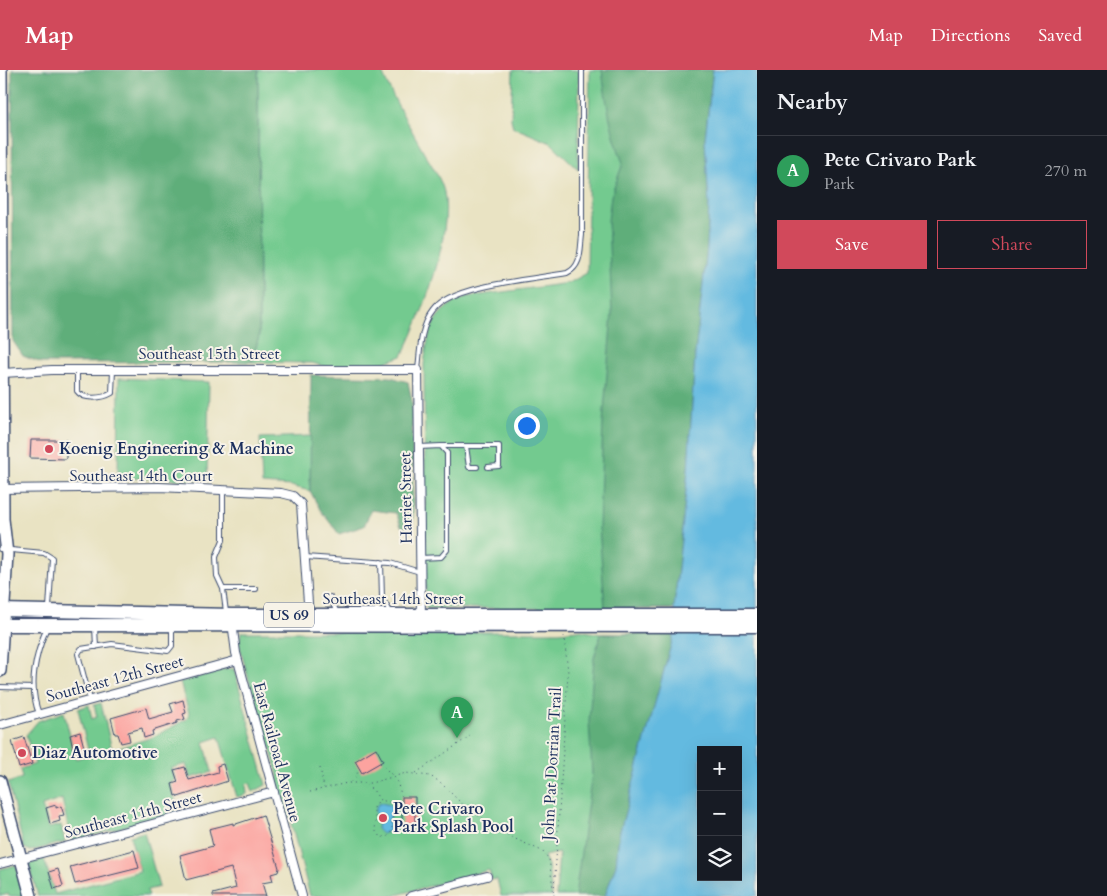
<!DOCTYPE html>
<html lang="en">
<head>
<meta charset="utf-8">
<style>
  :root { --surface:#171b24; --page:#20242c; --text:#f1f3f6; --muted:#9ea1a6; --line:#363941; --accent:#d1495b }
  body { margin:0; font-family:Cardo,serif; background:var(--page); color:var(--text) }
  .controls { position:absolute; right:15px; bottom:15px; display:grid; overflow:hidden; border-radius:0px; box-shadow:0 5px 20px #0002 }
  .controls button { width:45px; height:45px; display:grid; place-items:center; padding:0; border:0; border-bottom:1px solid var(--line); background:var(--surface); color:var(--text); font:25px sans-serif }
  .you { position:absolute; left:526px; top:355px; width:18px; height:18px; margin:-12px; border:4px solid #fff; border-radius:50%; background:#1a73e8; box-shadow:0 0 0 8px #1a73e833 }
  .badge { display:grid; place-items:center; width:32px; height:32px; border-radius:50%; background:var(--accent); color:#fff; font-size:16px; font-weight:700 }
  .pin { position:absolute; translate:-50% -41px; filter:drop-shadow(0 1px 2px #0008) }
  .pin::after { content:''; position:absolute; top:26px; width:18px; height:15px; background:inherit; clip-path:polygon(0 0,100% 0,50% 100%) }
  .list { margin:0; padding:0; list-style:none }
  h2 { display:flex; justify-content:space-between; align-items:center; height:65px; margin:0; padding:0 20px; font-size:21px }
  h2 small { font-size:16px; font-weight:400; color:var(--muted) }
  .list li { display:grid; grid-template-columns:32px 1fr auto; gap:15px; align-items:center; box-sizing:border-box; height:70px; padding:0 20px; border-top:1px solid var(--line) }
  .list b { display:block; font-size:19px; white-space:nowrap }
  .list p { margin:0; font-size:16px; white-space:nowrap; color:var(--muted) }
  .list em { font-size:16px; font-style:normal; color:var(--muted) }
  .actions { display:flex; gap:10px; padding:15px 20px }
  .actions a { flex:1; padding:11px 0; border:1px solid var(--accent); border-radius:0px; text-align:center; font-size:18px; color:var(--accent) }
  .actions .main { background:var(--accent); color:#fff }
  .icon { flex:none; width:28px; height:28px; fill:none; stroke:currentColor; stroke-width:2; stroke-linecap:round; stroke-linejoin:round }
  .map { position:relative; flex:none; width:757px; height:826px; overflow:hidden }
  header { display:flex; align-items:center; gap:30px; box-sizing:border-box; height:70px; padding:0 25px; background:var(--accent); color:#fff }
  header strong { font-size:24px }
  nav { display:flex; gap:28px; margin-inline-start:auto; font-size:18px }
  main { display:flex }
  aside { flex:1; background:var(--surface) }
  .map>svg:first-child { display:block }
  .green { fill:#73ca8f; stroke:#477c76 }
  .forest { fill:#5eae7a; stroke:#3c6e6c }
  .water { fill:#64bae0; stroke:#40749f; fill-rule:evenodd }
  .building { fill:#fca39f }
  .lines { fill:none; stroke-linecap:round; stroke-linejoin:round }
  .lane-casing { stroke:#3a4a6d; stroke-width:6 }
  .street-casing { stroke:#3a4a6d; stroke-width:10 }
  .secondary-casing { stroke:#3a4a6d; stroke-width:14 }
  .primary-casing { stroke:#3a4a6d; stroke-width:15 }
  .path { stroke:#3a4a6d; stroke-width:1; stroke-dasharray:1 4; stroke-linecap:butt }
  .lane { stroke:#fff; stroke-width:4 }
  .street { stroke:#fff; stroke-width:8 }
  .secondary { stroke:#fff; stroke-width:11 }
  .primary { stroke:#fff; stroke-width:12 }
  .poi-dot { fill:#d1495b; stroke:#f7f3e8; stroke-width:2 }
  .labels { text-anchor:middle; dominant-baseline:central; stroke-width:4; stroke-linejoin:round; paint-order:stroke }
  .shield { fill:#f7f3e8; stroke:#5d6a87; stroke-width:1 }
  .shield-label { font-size:15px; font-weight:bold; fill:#1b2f5e }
  .street-label { font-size:16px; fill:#1b2f5e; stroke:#f7f3e8 }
  .poi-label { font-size:16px; font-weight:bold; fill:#1b2f5e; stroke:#f7f3e8; text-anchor:start }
</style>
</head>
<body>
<header>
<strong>Map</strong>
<nav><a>Map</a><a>Directions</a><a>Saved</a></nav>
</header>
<main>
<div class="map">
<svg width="757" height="826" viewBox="0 0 757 826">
  <rect width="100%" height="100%" fill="#f7f3e8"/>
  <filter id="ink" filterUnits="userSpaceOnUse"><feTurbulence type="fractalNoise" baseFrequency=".02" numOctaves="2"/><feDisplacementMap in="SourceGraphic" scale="10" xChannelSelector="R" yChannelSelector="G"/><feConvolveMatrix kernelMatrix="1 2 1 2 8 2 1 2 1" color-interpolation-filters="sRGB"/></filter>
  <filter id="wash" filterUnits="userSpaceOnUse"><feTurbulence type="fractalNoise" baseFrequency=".0096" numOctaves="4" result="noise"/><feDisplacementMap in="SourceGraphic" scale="20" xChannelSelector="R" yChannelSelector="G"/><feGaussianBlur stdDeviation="1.12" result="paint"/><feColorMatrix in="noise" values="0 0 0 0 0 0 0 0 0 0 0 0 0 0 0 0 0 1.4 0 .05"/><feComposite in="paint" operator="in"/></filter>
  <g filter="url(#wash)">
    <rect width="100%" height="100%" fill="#e9e3c3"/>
    <path class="green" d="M258 0H381C393 29 410 57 425 84 432 96 441 109 444 122 453 164 422 248 402 286L383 293 331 298 312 293 252 292 259 266Z
      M513 0H579L578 99 551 73 513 57 511 49Z
      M590 0H713L705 69 709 134 695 285 688 401 674 539 426 538 424 294C429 260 431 241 466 227L569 213 587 203Z
      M119 308 209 312 207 410 118 408Z
      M311 366 310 421 291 416 262 414 260 368Z
      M578 560 601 564H674L575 826H556L559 783 544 786 548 795 552 826H501L497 809 492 810 489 800 393 826H310L287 738 277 711 278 705 260 642 256 636 239 574 241 562H559Z
      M225 599H234L266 715 253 722 250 713 246 714 247 724 237 727 219 667 204 672 212 702 190 708 186 694 172 698 175 710 170 713 179 742 71 771 62 729 42 736 49 758 61 755 65 772 31 781 24 778 8 713 22 708 20 699 35 694 26 665 38 651 64 642 76 689 89 684 78 639 89 635 92 649 97 647 94 635 101 633 112 680 153 667 187 649 189 643 180 612Z
      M144 762 159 817 147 820 149 826H38L29 794 44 789 55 824 140 801 130 766Z
      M16 795 25 826H9V824L0 826V799Z"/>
    <path class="forest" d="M12 0H258L259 266 252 292 42 293 23 286 13 271Z
      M602 0H713L705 69 709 134 707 178 695 285 688 401 674 539H605L599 457 603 353 612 243 608 151 611 126 623 93C611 62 606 32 602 0Z
      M311 305 391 307 408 312 412 331 413 451 411 461 401 456 396 443 371 440 364 456 339 464 321 441 310 421Z
      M601 564H674L619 765 616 795 605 826H575L592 703 589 651 594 588Z"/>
    <path class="water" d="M713 0H757V826H605L616 795 619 765 674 564V539L688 401 695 285 707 178 709 134 705 69ZM701 680H738V807H701Z
      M381 733 390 735 393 741 389 750 390 760 382 764 377 759 378 751 375 742 377 735Z"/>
    <g id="blocks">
      <path class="building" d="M31 370H66V389L30 388Z
        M183 630 186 643 183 644 185 649 177 651V653L152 661 153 665 144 668 142 658 128 662 130 671 121 673 118 664H115L111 648 146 638 149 649 173 642 170 634Z
        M80 662 85 681 74 684 70 665Z
        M24 667 32 694 19 698 12 671Z
        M376 678 383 691 362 703 355 691Z
        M223 694 228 711 178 727 177 725 175 726 172 714 178 712 174 700 185 697 189 710 218 702 217 696Z
        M402 727H415V755H402Z
        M56 735V738L61 736 64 745 59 746 60 751 50 754 46 738Z
        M263 745 279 798 278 802 271 804 273 811 262 813 266 826H213V824L236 818 231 798 186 810 180 785 213 776 209 759 233 753V755Z
        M134 780 139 798 75 814 70 797Z
        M58 799 63 816 54 819 49 802Z"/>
    </g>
  </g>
  <g filter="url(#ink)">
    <use href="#blocks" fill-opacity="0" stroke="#3a4a6d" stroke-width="1"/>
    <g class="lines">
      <defs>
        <path id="lane" d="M77 300V321C83 330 102 329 112 323L113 300
          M418 300C420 281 420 257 433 241 452 215 534 209 567 203 582 196 580 180 582 165V0
          M441 376H466
          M419 377 441 376 447 383V480L441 487 420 488
          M477 397H469L466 376H499V396L488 397
          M223 420V470L216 487 217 506 223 519 226 542
          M0 479 44 483 52 488 49 538
          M305 487 390 493 420 502
          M381 492 382 528 391 543
          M223 519H256
          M330 527 337 543
          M377 544V536L382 528
          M95 557 96 577
          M0 617 33 618
          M90 630 78 584 81 579 112 574 168 581 172 576V558
          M39 644C28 615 35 586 47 557"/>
        <path id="street" d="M3 303 52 300H418L421 549
          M0 419 159 417 281 423 293 426 301 434 309 547
          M232 552 236 583 302 826
          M0 655 238 590
          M0 794 274 722
          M411 826 487 806"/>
        <path id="secondary" d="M0 601 7 484 3 449 1 0
          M0 711 31 826"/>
        <path id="primary" d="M0 540 232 545H757
          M0 555 757 556"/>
      </defs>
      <use href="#lane" class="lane-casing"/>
      <use href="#street" class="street-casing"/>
      <use href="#secondary" class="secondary-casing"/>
      <use href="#primary" class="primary-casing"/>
      <path class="path" d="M380 693 396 709 402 727
        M320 698 324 718
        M416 703 470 666
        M352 712 360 699
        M366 715 373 720 380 730 373 739 376 750 375 760 380 767H387L392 761V749L396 740 393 733 380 730
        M310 722 347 713H371L406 703 430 706 440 712 461 733 473 742 511 767 542 781 549 789 554 825
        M396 741H402
        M554 821 568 602 564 566"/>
      <use href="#lane" class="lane"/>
      <use href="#street" class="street"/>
      <use href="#secondary" class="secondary"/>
      <use href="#primary" class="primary"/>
    </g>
  </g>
  <g class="poi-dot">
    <circle cx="49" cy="379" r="5"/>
    <circle cx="22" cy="683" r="5"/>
    <circle cx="383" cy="748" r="5"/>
  </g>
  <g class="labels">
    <rect class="shield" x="264" y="532.5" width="50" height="25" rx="4"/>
    <g class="shield-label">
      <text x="289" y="545">US 69</text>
    </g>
    <g class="street-label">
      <text x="209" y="284">Southeast 15th Street</text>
      <text x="141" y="406">Southeast 14th Court</text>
      <text transform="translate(406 428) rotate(-91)">Harriet Street</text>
      <text x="393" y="529">Southeast 14th Street</text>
      <text transform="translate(115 609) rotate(-15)">Southeast 12th Street</text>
      <text transform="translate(277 682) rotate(75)">East Railroad Avenue</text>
      <text transform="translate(552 694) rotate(-87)">John Pat Dorrian Trail</text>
      <text transform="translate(133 745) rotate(-15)">Southeast 11th Street</text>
    </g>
    <g class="poi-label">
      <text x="59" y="379">Koenig Engineering &amp; Machine</text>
      <text x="32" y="683">Diaz Automotive</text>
      <text x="393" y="739">Pete Crivaro<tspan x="393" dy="18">Park Splash Pool</tspan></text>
    </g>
  </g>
</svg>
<div class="controls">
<button>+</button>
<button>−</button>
<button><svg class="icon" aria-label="layers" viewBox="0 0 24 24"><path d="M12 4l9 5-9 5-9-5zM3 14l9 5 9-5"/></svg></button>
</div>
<div class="you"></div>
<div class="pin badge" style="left:457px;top:668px;background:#2e9e5b">A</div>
</div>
<aside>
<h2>Nearby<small></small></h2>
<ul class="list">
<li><span class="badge" style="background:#2e9e5b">A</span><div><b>Pete Crivaro Park</b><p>Park</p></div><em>270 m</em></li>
</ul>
<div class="actions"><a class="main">Save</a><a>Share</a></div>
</aside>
</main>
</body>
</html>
